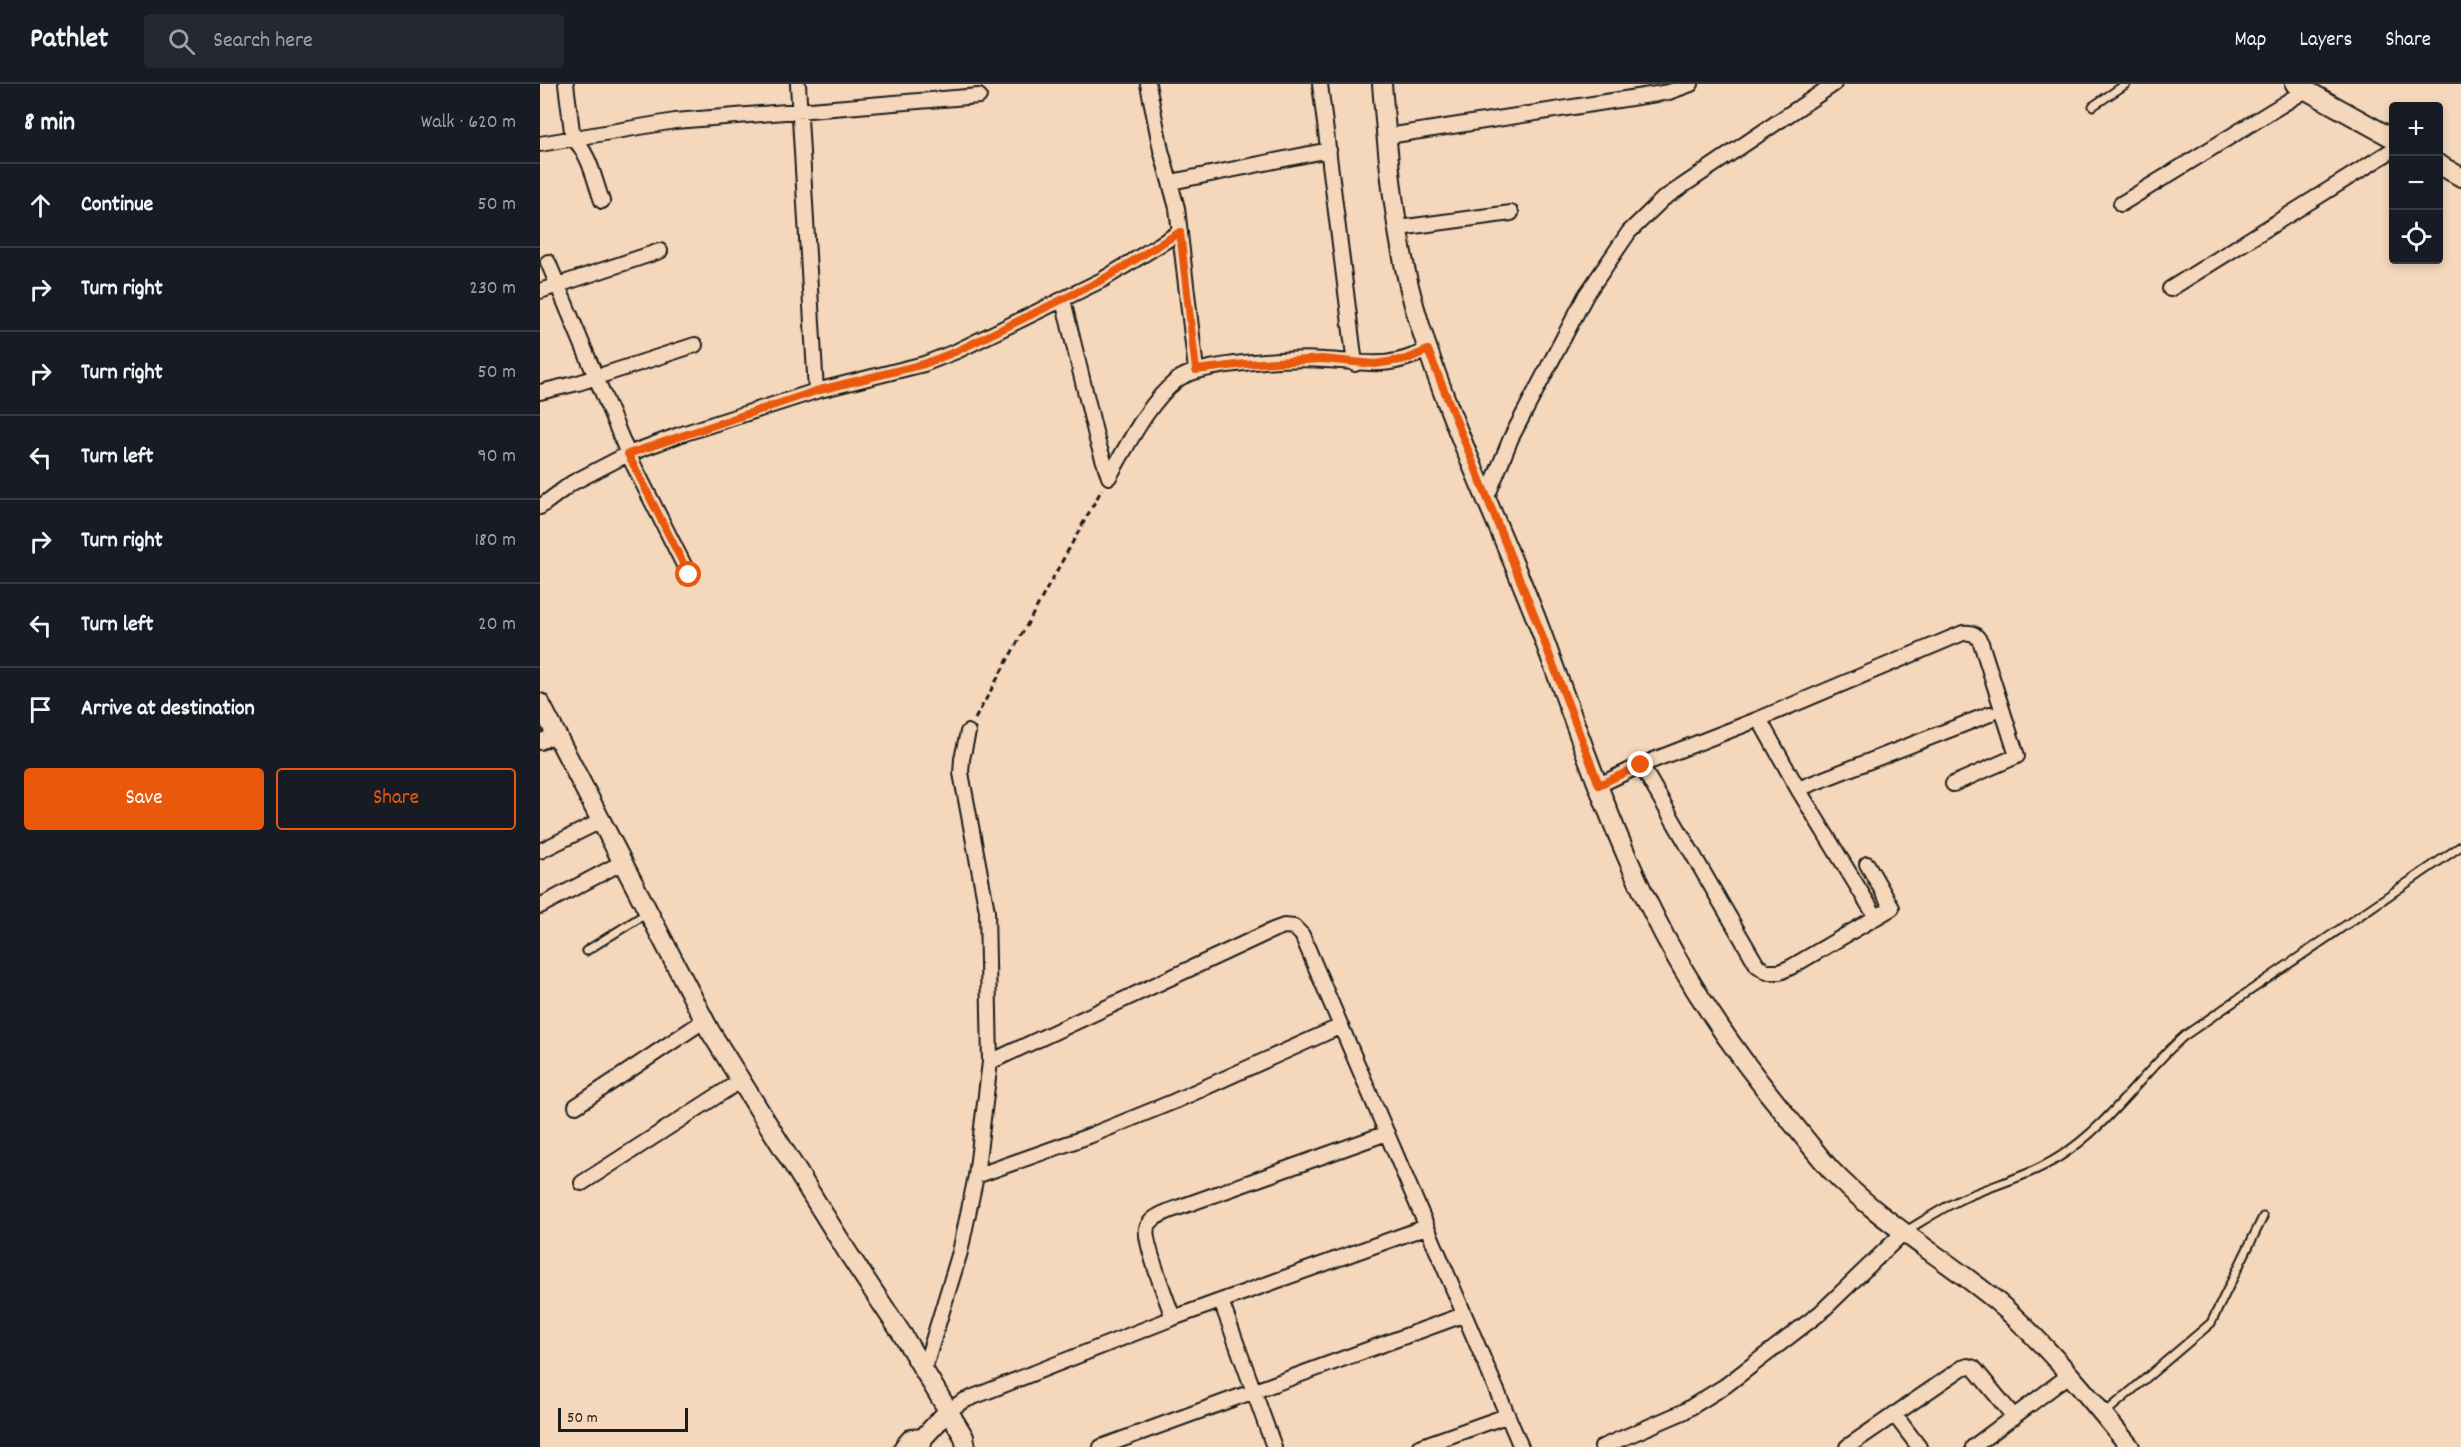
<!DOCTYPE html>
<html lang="en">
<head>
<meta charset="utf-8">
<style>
  :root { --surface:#171b24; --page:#242831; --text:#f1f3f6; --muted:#9ea1a6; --line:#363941; --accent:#ea580c }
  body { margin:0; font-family:Dekko,sans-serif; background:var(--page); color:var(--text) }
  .controls { position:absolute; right:18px; top:18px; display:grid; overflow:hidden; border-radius:6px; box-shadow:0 3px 9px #0003 }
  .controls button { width:54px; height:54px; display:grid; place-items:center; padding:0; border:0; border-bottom:2px solid var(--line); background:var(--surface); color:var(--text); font:30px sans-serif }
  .scale { position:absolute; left:18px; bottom:15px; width:130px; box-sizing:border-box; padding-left:6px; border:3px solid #1c1c1c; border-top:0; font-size:16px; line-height:21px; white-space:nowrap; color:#1c1c1c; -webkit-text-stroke:4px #f5d8bb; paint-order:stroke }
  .stop { position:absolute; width:18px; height:18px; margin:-14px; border:4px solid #ea580c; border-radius:50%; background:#fff }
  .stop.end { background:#ea580c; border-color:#fff; box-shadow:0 2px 6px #0008 }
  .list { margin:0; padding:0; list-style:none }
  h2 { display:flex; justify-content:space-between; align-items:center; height:78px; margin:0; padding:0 24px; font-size:26px }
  h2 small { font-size:20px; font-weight:400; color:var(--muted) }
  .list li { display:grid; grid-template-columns:39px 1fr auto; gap:18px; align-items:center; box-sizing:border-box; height:84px; padding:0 24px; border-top:2px solid var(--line) }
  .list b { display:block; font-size:22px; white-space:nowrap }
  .list em { font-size:20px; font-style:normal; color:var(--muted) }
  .actions { display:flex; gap:12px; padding:18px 24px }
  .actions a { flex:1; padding:14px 0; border:2px solid var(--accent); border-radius:6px; text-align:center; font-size:21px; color:var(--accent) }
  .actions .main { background:var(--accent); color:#fff }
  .icon { flex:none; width:33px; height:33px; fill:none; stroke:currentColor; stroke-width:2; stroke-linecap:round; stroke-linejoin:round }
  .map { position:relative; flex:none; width:1921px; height:1363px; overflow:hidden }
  header { display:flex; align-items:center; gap:36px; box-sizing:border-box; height:84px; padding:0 30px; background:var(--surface); border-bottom:2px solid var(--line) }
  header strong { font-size:28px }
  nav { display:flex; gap:33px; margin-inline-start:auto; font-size:21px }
  .search { width:420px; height:54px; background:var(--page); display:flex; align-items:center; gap:15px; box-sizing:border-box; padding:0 21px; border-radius:6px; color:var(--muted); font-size:22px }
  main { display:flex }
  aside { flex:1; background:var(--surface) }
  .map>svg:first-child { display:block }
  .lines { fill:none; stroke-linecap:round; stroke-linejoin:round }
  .service-casing { stroke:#1c1c1c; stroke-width:11 }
  .minor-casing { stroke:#1c1c1c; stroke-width:18 }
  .tertiary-casing { stroke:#1c1c1c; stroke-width:22 }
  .path { stroke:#1c1c1c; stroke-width:3; stroke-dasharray:6 4.5; stroke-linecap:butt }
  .service { stroke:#f5d8bb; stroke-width:7 }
  .minor { stroke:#f5d8bb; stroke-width:14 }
  .tertiary { stroke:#f5d8bb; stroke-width:18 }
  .route { stroke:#ea580c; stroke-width:8 }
</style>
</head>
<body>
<header>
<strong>Pathlet</strong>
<div class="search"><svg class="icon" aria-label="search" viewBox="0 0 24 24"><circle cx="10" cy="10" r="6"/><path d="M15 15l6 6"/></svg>Search here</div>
<nav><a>Map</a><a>Layers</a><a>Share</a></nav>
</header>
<main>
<aside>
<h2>8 min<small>Walk · 620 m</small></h2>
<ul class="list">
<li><svg class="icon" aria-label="ahead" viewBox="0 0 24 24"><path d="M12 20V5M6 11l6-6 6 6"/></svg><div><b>Continue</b></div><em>50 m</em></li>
<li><svg class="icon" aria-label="right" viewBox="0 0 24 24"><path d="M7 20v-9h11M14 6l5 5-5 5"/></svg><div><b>Turn right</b></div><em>230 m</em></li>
<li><svg class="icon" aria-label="right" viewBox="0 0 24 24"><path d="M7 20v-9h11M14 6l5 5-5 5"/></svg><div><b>Turn right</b></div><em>50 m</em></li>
<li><svg class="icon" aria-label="left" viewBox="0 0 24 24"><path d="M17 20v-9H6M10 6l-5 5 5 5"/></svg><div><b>Turn left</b></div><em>90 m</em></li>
<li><svg class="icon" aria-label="right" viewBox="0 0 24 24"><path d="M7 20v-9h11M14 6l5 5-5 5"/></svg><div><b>Turn right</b></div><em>180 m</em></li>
<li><svg class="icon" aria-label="left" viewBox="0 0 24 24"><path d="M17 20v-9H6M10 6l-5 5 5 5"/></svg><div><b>Turn left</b></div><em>20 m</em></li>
<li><svg class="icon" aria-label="arrive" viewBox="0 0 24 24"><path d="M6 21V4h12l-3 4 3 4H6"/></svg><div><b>Arrive at destination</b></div></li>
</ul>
<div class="actions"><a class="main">Save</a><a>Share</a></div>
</aside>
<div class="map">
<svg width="1921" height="1363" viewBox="0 0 1921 1363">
  <rect width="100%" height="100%" fill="#f5d8bb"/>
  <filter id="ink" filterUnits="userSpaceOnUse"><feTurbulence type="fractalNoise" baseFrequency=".0167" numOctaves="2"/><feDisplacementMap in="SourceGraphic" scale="12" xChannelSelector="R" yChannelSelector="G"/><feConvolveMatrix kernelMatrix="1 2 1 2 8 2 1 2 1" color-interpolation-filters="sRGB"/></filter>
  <g filter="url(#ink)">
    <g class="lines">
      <defs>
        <path id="service" d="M1553 22 1586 0
          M46 867 107 829
          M1366 1147C1386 1135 1405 1122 1426 1113 1457 1100 1491 1091 1519 1073 1569 1042 1601 990 1644 952L1921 762
          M1565 1329 1671 1239 1723 1133"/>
        <path id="minor" d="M26 0 33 55C49 67 55 98 62 117
          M258 0 276 307
          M608 0 621 66 637 124 656 286
          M780 0 815 280
          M848 52 1129 8 1151 0
          M0 60 135 37 439 12
          M631 98 789 66
          M1581 120 1766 6
          M859 144 971 129
          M8 178 88 370 149 491
          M1630 205 1854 65
          M0 207 120 167
          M523 216 557 356 569 393
          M0 308 38 299 155 261
          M569 393C588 361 607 320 637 296 660 278 755 274 785 276 830 278 844 286 888 266
          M947 413 971 354 1046 211 1089 148 1123 115 1294 0
          M0 423 32 399 88 370 139 351 276 307 384 280 417 267 562 196 640 148
          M1219 635 1258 705 1450 630
          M0 658 17 650
          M1101 681 1217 881 1227 888H1240L1251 883 1352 824 1327 780
          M1059 701 1101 681 1219 635 1423 549C1433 548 1436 550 1441 559L1477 672 1413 700
          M1258 705 1336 833
          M0 767 61 737
          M0 822 83 778
          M450 978 733 846 744 842 754 843 762 851 981 1363
          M36 1022 165 936
          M436 1092 549 1052 635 1017 801 942
          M42 1099 200 997
          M681 1217 734 1363
          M633 1234C628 1219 603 1156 607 1144 611 1134 620 1131 629 1127L847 1049
          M384 1286 420 1168 436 1092 450 978 447 827 421 689 422 675 428 648
          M408 1327 423 1317 633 1234 886 1143
          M1354 1330 1379 1363
          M561 1363 923 1231
          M879 1363 966 1332
          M1062 1363 1143 1328 1185 1302 1280 1229 1364 1148
          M1307 1363 1422 1284 1428 1282 1434 1284 1474 1333
          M1433 1363 1528 1292"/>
        <path id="tertiary" d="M842 0C848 76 856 166 879 238 909 338 959 439 997 537 1033 632 1065 730 1109 821 1147 901 1198 974 1255 1042 1266 1056 1278 1071 1290 1085 1338 1136 1400 1171 1454 1215 1501 1254 1551 1315 1590 1363
          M1755 0 1854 55
          M1898 80 1921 93
          M0 619 170 947 308 1169 362 1250 424 1353 426 1363
          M364 1363 371 1355 383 1354
          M381 1363 383 1354 408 1327"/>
      </defs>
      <use href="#service" class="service-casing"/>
      <use href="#minor" class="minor-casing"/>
      <use href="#tertiary" class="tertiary-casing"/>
      <path class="path" d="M435 635 562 405"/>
      <use href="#service" class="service"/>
      <use href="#minor" class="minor"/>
      <use href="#tertiary" class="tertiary"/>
    </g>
  </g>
  <g class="lines" filter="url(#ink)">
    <path class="route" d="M149 491 88 370 276 307 384 280 417 267 562 196 640 148 656 286 705 280 782 275 835 280 867 275 888 266 996 536 1059 701 1101 681"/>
  </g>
</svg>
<div class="controls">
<button>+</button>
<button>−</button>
<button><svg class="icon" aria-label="locate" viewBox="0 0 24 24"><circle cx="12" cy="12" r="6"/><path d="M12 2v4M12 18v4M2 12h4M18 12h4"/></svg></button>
</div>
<div class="scale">50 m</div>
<div class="stop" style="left:149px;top:491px"></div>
<div class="stop end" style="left:1101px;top:681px"></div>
</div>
</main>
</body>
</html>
